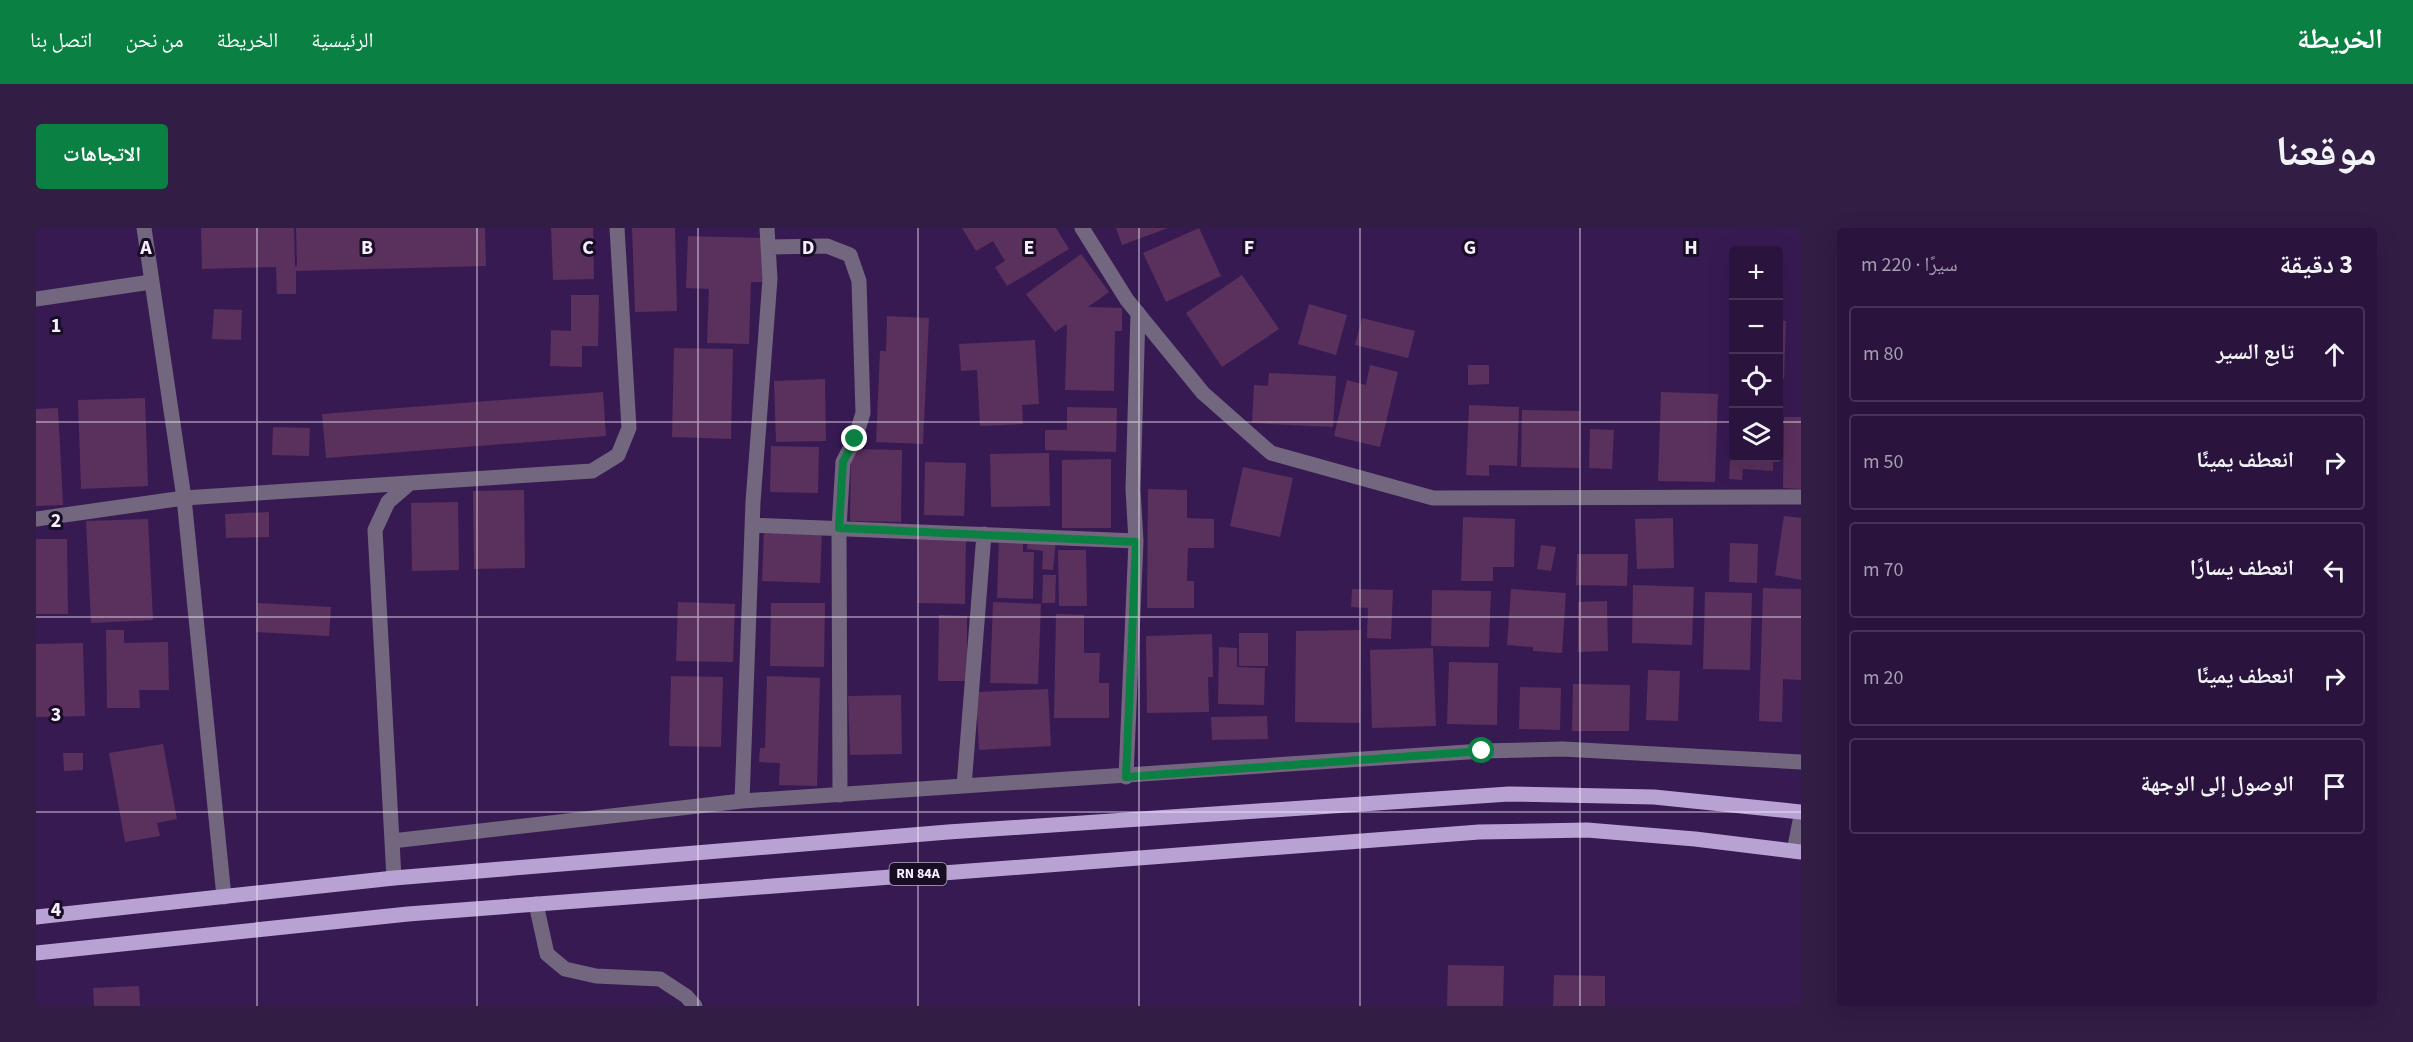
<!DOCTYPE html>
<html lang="ar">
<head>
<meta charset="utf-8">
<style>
  :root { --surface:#2a143e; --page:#321d45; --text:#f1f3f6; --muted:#a59eb0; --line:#463358; --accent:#0b8043 }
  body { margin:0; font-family:"Source Sans 3","Noto Naskh Arabic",sans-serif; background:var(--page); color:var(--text); direction:rtl }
  .controls { position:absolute; right:18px; top:18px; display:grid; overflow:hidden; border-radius:6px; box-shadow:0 6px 24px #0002 }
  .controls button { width:54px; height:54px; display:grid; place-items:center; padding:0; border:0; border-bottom:2px solid var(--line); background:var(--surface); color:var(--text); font:30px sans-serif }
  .stop { position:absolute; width:18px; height:18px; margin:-14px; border:4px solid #0b8043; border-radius:50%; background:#fff }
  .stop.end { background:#0b8043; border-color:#fff; box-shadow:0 2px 6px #0008 }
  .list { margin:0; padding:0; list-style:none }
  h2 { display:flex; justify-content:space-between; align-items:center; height:78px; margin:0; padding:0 24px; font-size:26px }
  h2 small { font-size:20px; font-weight:400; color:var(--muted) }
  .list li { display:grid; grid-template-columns:39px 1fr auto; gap:18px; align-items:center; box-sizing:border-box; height:96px; margin:0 12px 12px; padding:0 12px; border:2px solid var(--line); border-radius:6px }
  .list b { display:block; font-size:22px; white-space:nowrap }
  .list em { font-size:20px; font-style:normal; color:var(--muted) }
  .icon { flex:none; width:33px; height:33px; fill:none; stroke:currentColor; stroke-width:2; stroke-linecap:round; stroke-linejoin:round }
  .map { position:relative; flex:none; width:1765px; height:778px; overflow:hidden; direction:ltr; border-radius:6px }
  header { display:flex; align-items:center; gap:36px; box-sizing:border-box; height:84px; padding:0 30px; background:var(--accent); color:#fff }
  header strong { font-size:28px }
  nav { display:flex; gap:33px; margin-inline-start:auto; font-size:21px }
  .intro { display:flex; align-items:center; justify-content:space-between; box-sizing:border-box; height:144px; padding:0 36px }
  h1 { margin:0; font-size:42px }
  .button { padding:15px 27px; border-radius:6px; background:var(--accent); color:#fff; font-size:21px; font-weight:700 }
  main { display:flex; gap:36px; padding:0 36px }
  aside { flex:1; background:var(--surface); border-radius:6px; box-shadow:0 6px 24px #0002 }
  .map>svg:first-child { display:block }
  .building { fill:#5a305c }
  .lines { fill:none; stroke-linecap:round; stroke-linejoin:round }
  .minor { stroke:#72677f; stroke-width:15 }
  .major { stroke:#b8a2d4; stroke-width:15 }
  .route { stroke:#0b8043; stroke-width:8 }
  .grid { fill:none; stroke:#f6f0fe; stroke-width:1.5; stroke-opacity:0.55 }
  .labels { text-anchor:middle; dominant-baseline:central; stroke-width:6; stroke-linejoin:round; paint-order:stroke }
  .shield { fill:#190d26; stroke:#b4acbd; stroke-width:1.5 }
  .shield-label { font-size:14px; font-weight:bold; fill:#f6f0fe }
  .grid-label { font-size:20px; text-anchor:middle; font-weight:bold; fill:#f6f0fe; stroke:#190d26; stroke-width:6; stroke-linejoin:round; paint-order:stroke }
</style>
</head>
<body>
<header>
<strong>الخريطة</strong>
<nav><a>الرئيسية</a><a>الخريطة</a><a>من نحن</a><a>اتصل بنا</a></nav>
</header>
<div class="intro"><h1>موقعنا</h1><a class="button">الاتجاهات</a></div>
<main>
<aside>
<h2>3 دقيقة<small>سيرًا · 220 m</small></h2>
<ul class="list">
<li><svg class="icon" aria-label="ahead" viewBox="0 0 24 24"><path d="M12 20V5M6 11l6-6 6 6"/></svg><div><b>تابع السير</b></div><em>80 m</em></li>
<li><svg class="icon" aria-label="right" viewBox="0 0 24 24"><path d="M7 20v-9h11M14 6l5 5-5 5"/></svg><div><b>انعطف يمينًا</b></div><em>50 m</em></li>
<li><svg class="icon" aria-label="left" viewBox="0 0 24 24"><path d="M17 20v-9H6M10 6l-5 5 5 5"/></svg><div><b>انعطف يسارًا</b></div><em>70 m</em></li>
<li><svg class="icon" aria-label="right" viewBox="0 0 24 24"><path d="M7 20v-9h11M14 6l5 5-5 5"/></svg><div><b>انعطف يمينًا</b></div><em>20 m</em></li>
<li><svg class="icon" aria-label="arrive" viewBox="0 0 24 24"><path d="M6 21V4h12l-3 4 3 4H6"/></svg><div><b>الوصول إلى الوجهة</b></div></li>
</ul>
</aside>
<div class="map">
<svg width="1765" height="778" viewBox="0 0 1765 778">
  <rect width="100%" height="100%" fill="#381a53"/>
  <path class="building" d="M165 0H258L259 38H261L260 0H449L450 38 260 43V66H241L240 39 166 41Z
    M515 0H557L558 51 517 52Z
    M596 0H639L641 83 599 84Z
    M926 0H1020L1033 21 971 58 959 39 969 33 957 13 940 23Z
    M1080 0H1132L1086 17Z
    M1163 0 1185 48 1130 74 1107 25Z
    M652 8 730 10 728 54H715L713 116 671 115 673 61 650 60Z
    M1045 26 1073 64 1052 79 1086 80V103H1079L1078 163 1029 162 1031 96 1019 104 990 66Z
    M1206 47 1243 101 1186 139 1150 85Z
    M535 67H563L562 118H546V139L514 138 515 102 535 103Z
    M1273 76 1311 87 1300 127 1262 116Z
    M178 81 206 82 205 112 176 111Z
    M851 88 893 90 887 216 840 214 844 123H850Z
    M1326 90 1379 103 1372 130 1319 117Z
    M1742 92 1750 93 1748 151 1742 150Z
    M999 112 1003 176 986 177 987 196 944 198 941 142 925 143 923 116Z
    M638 120 697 121 695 211 636 209Z
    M1334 137 1362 144 1344 219 1298 208 1311 152 1330 157Z
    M1432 137H1453V156L1432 157Z
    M1233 145 1300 148 1297 199 1216 195 1218 157 1232 158Z
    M789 151 790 213 740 214 738 153Z
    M567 164 570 208 290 230 286 186Z
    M1625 164 1682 166 1679 254 1622 253Z
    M109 170 112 258 45 261 42 172Z
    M1433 177 1483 179 1481 238 1453 237V248L1430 247Z
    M1031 179 1081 180 1080 224 1009 222V202H1031Z
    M22 180 27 277 0 278V181Z
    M1486 182 1544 183 1543 240 1485 239Z
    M1748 189H1765V261L1747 260Z
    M237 199 274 200 273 228 236 227Z
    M1554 201 1578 202 1576 241 1553 240Z
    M1696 201H1698V230H1737V243L1707 241 1706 252 1693 251Z
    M735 218 783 219 782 265 734 264Z
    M815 221 866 222 865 294 814 293Z
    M1013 225 1014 278 955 279 954 226Z
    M1075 231V300H1026V232Z
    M889 234 930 235 928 288 888 287Z
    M1207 239 1257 250 1244 309 1194 298Z
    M1112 261 1151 262V290L1178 291V320H1152L1151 353H1158V380H1111Z
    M488 262 489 340 438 341 437 263Z
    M422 274 423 342 376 343 375 275Z
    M233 284V309L190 310 189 286Z
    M1748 288 1765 290V352L1739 347Z
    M1427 289 1479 291 1478 339H1457V353H1425Z
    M1637 290 1638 340 1601 341 1599 291Z
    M112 291 117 392 55 395 50 293Z
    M728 301 786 303 784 355 726 353Z
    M883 307 930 308 929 376 882 375Z
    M992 308 1020 310 1017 342 1006 341 1007 323 991 321Z
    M963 309H987V324H998L997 371 961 370Z
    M0 311H31L32 386H0Z
    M1694 315 1722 316 1721 355 1693 354Z
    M1505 317 1520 319 1515 343 1501 341Z
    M1022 322H1050L1051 378H1023Z
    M1541 326H1592L1591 358 1540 357Z
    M1007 347H1020L1019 375H1006Z
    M1597 357 1658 359 1656 417 1596 415Z
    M1727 360 1765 361V452L1747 451 1746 494 1723 493Z
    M1316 361 1357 362 1355 411 1331 410 1332 380 1315 379Z
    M1475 361 1530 365 1526 425 1497 423V419L1471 417Z
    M1396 362 1455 363 1453 419 1395 418Z
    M1669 364 1716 365 1714 442 1667 441Z
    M1571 373 1572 423 1542 424V374Z
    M642 374 699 376 697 434 640 433Z
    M957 374 1005 376 1002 456 954 455Z
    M222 375 295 379 293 408 220 404Z
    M735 375H789L788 439 734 438Z
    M1020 386 1048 387V425H1064L1063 455H1073V490H1018Z
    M903 387 931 388V453H902Z
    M70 402H88V415L132 414 133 462H103L104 480H71Z
    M1325 402 1324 495 1259 494 1260 403Z
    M1203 405H1232V438H1203Z
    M1176 406 1177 449H1172L1173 484 1111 485 1110 408Z
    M47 415 49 488 0 489V416Z
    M1183 419 1201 420V439L1229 440 1228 477 1182 476Z
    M1397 420 1400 498 1336 500 1334 422Z
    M1413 434 1462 435 1461 497 1411 496Z
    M1612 442 1644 443 1642 493 1610 492Z
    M635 448 687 449 685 519 633 518Z
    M731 448 784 450 781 558 743 557 744 535 723 534 724 520H729Z
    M1537 456 1594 457 1593 503H1536Z
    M1484 459 1525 460 1524 502 1483 501Z
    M1012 461 1015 518 943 522 940 464Z
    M865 467 866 526 814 527 812 468Z
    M1231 488 1232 511 1176 512 1175 489Z
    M127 516 141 591 121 595 124 608 89 614 73 525Z
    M27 525H47V542L28 543Z
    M1412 737 1468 738 1467 778H1411Z
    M1518 747 1569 748V778H1517Z
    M103 758 104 778H58L57 760Z"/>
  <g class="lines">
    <path class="minor" d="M108 0 148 270 188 669
      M1046 0 1091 72 1167 165 1235 225 1397 270 1765 269
      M732 19 791 18 814 27 823 53 827 185 819 211 807 234 803 300 804 567
      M0 71 115 54
      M0 291 148 270 374 255
      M716 297 1100 313
      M1090 549 1100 313 1097 261 1102 85
      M928 558 948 306
      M706 573 717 274 734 51 731 0
      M356 613 706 573 1446 523 1527 521 1765 534
      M1758 623 1765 588
      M358 650 339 302 352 274 374 255 556 243 582 227 593 200 581 0
      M500 676 511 726 529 741 560 748 624 751 650 768 659 778"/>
    <path class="major" d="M0 689 358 650 912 604 1473 566 1618 569 1765 584
      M0 725 372 686 1443 604 1551 602 1659 611 1765 624"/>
  </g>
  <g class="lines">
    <path class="route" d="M819 211 807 234 803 300 1100 314 1090 549 1446 523"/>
  </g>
  <path class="grid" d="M221 0V778M441 0V778M662 0V778M882 0V778M1103 0V778M1324 0V778M1544 0V778M0 194H1698M1742 194H1765M0 389H1765M0 584H1765"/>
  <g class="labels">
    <rect class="shield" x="853.5" y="635" width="57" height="22" rx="4.5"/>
    <g class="shield-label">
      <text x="882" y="646">RN 84A</text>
    </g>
  </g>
  <g class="grid-label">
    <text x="110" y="26">A</text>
    <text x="331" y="26">B</text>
    <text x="552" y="26">C</text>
    <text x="772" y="26">D</text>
    <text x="993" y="26">E</text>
    <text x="1213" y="26">F</text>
    <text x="1434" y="26">G</text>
    <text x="1655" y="26">H</text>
    <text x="20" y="104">1</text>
    <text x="20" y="299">2</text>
    <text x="20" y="493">3</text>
    <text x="20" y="688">4</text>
  </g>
</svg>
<div class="controls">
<button>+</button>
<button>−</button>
<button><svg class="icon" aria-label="locate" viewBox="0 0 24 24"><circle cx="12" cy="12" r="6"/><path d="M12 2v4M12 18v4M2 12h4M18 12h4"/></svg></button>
<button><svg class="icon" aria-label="layers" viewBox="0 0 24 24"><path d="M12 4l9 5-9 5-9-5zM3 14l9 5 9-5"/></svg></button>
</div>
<div class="stop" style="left:1446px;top:523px"></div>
<div class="stop end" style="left:819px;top:211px"></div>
</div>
</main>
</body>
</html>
